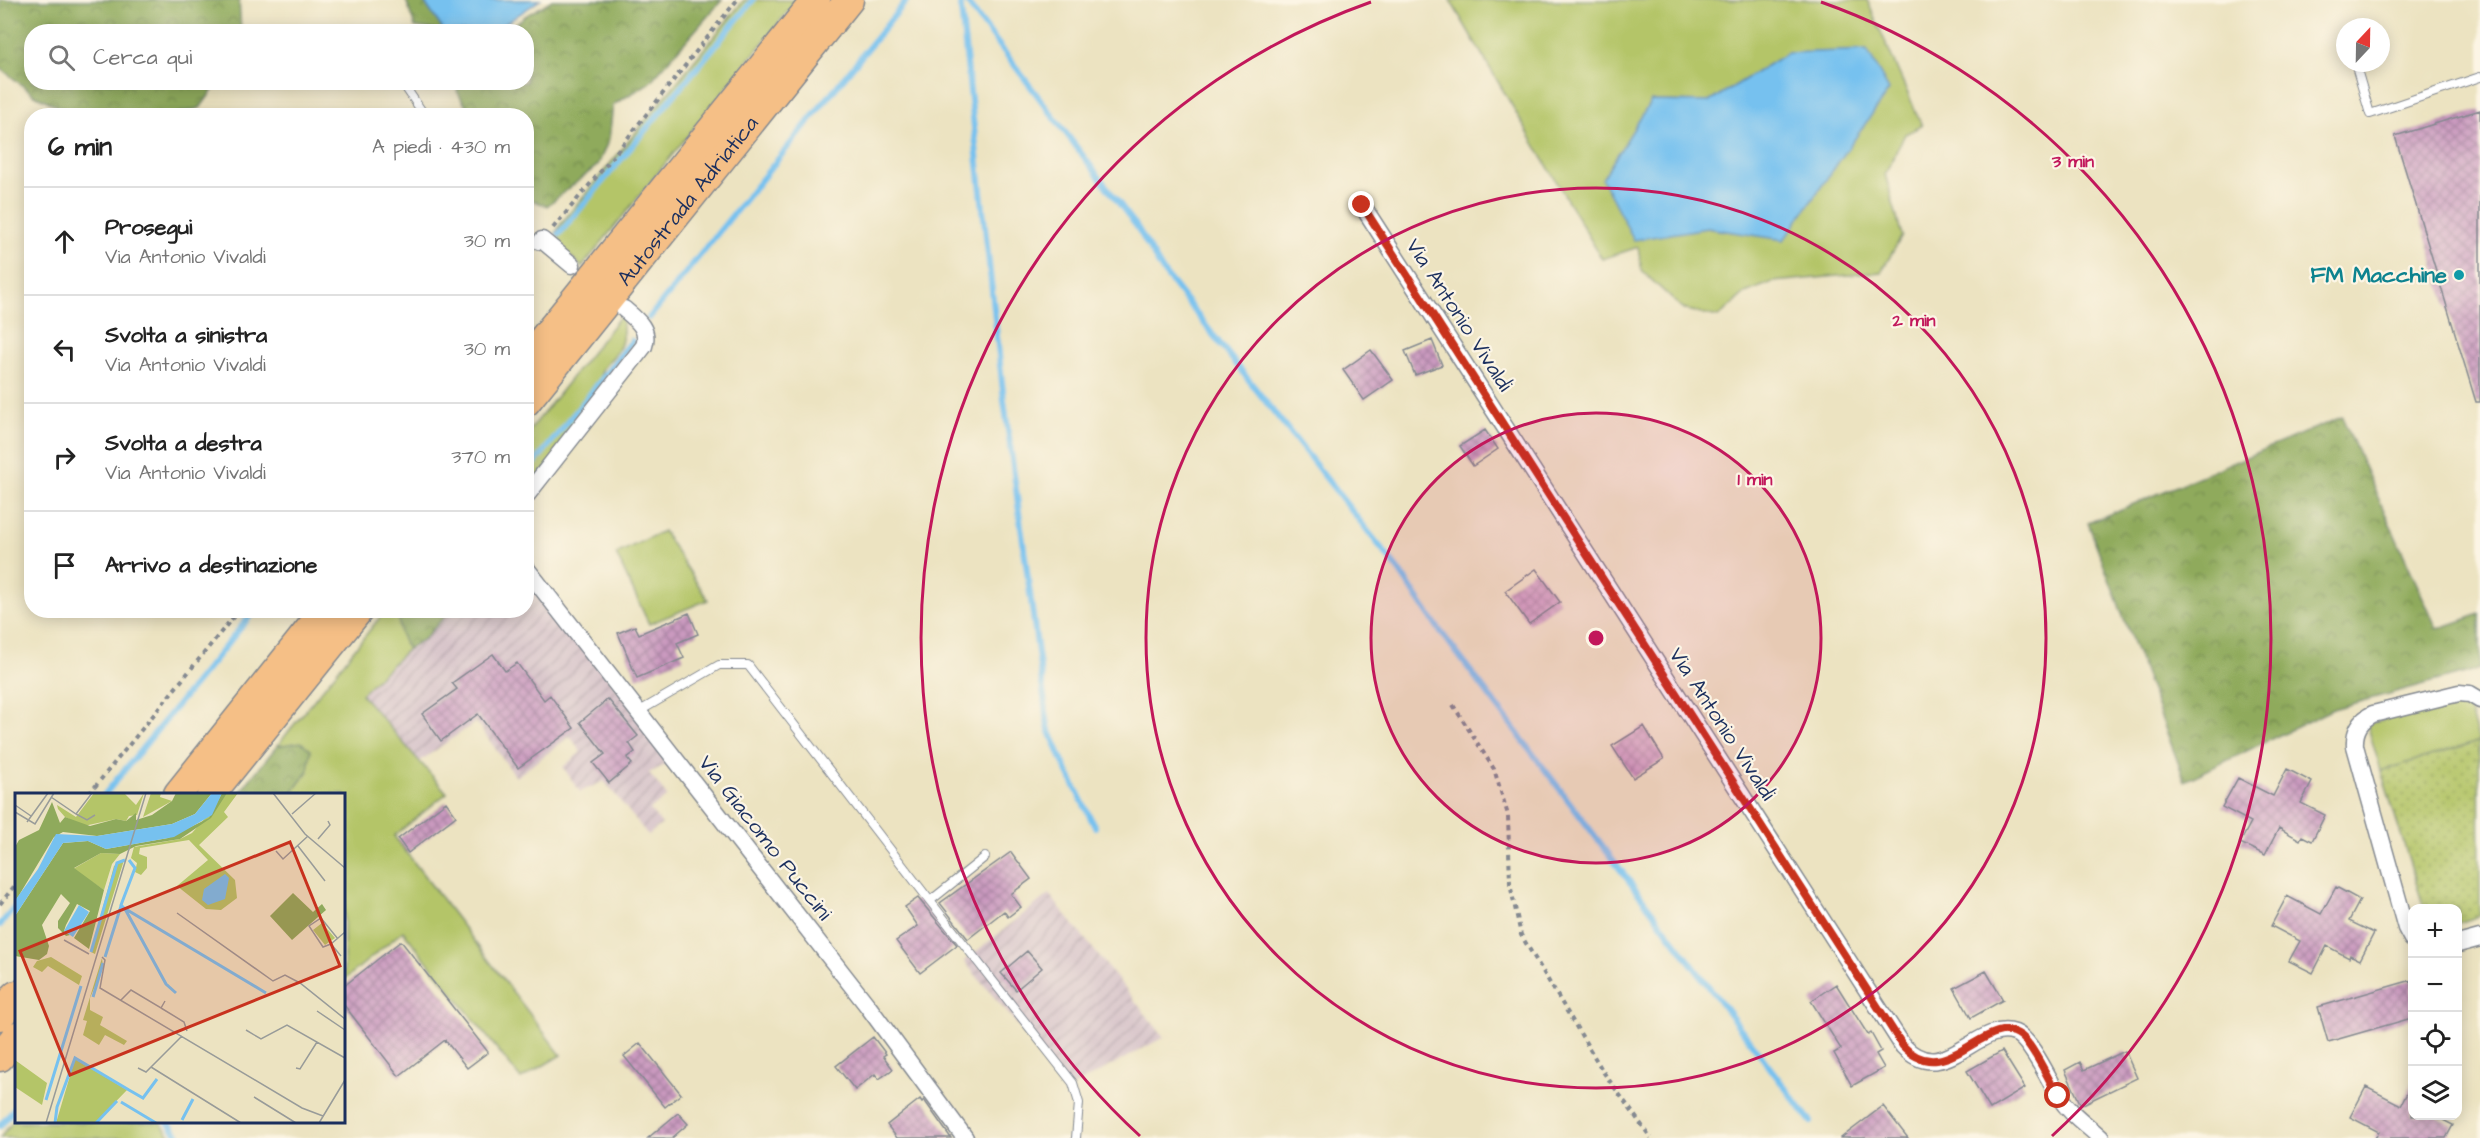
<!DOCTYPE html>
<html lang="it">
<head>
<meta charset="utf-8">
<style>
  :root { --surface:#fff; --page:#f2f2f2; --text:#222; --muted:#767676; --line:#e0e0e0 }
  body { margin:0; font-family:"Architects Daughter",sans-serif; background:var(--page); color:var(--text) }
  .controls { position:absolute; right:18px; bottom:18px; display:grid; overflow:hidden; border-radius:12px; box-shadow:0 3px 15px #0003 }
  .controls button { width:54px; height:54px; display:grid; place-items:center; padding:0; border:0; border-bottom:2px solid var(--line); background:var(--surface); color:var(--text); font:30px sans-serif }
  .compass { position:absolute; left:2336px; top:18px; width:54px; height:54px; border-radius:50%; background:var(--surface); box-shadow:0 3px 15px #0003; rotate:22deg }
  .stop { position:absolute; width:18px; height:18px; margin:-14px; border:4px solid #c8321e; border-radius:50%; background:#fff }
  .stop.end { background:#c8321e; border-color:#fff; box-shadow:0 2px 6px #0008 }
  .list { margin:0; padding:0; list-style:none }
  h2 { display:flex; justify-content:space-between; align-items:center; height:78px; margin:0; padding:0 24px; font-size:26px }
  h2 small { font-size:20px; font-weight:400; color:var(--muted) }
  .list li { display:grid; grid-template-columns:39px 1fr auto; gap:18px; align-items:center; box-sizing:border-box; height:108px; padding:0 24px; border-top:2px solid var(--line) }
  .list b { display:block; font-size:22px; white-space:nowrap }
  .list p { margin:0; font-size:20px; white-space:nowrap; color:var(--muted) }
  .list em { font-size:20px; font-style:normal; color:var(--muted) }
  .icon { flex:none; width:33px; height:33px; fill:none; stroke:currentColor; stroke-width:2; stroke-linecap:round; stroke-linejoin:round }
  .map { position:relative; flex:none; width:2480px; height:1138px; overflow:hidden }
  .search { position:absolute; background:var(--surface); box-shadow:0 3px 15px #0003; left:24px; top:24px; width:510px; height:66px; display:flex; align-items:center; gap:15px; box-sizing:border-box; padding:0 21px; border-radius:24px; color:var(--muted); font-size:22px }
  .panel { position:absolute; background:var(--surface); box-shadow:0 3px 15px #0003; left:24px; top:108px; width:510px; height:510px; border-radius:24px }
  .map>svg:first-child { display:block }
  .industrial { fill:url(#industrial-furrows) }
  .green { fill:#b4c568; stroke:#687a63; stroke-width:1.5; fill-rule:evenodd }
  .forest { fill:url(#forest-crowns); stroke:#556c5d; stroke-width:1.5 }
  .park { fill:url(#park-dots); stroke:#687a63; stroke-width:1.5 }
  .water { fill:#76c1ef; stroke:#4878a6; stroke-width:1.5 }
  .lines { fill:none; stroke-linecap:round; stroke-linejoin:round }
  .stream { stroke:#76c1ef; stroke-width:6 }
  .building { fill:url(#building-cross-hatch) }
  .service-casing { stroke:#848990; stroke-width:10 }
  .minor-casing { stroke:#848990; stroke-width:19 }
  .motorway-casing { stroke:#848990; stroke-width:31 }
  .path { stroke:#848990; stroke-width:4; stroke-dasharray:4.5 4.5; stroke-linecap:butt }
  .service { stroke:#fff; stroke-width:8 }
  .minor { stroke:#fff; stroke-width:16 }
  .motorway { stroke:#f5bf86; stroke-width:28 }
  .route { stroke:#c8321e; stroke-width:8 }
  .ring { fill:none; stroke:#c2185b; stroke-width:3 }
  .culture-dot { fill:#0f9aa8; stroke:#fcf5e5; stroke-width:2 }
  .labels { text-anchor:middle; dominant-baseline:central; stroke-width:4.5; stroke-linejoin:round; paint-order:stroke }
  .street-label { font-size:22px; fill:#1b2f5e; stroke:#fcf5e5 }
  .culture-label { font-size:22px; font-weight:bold; fill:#0d838f; stroke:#fcf5e5; text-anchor:end }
  .inset-river { fill:none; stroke:#76c1ef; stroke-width:3 }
  .inset-road { fill:none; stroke:#989b99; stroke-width:1.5 }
  .view { fill:#c8321e; fill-opacity:0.15; stroke:#c8321e; stroke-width:3 }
  .inset-edge { fill:none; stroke:#1b2f5e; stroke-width:3 }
  .centre { fill:#c2185b; stroke:#fcf5e5; stroke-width:3 }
  .ring-label { font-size:18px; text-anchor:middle; font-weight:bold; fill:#c2185b; stroke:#fcf5e5; stroke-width:4.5; stroke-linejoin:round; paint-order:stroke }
</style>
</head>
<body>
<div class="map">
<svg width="2480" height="1138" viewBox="0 0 2480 1138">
  <defs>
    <pattern id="industrial-furrows" width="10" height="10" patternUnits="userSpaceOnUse" patternTransform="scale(1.5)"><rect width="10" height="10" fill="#d2bdc6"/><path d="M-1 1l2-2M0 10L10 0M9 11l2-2" fill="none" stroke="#aa9aa4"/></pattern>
    <pattern id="forest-crowns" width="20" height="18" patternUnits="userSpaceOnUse" patternTransform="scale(1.5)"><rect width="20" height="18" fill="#8faa5c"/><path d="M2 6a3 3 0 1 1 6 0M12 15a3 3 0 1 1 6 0" fill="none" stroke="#748b4f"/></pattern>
    <pattern id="park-dots" width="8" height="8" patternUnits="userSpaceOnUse" patternTransform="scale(1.5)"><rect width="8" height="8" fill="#b4c568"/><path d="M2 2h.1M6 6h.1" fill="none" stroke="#92a059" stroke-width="1.8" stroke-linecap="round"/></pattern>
    <pattern id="building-cross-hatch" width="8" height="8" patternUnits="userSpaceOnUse" patternTransform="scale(1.5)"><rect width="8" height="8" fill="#ca9abf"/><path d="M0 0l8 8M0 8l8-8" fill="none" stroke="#a37e9e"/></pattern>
  </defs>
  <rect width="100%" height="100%" fill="#fcf5e5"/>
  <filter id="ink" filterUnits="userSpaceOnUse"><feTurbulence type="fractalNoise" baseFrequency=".0167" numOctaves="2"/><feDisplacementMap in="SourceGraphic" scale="12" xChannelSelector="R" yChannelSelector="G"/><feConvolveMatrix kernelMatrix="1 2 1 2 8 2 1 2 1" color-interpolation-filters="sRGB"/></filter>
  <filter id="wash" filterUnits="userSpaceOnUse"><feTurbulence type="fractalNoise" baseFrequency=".008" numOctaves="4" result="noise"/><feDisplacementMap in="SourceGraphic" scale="24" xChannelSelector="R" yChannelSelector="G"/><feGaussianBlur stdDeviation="1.35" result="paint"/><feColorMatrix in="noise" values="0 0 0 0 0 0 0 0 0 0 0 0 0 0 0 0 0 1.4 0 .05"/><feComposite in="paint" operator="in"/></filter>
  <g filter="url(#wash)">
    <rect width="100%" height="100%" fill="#ece3c1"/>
    <path class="industrial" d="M527 571 663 749 665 765 649 773 667 796 650 810 662 824 648 835 604 781 580 792 563 767 581 752 570 736 516 777 476 722 420 761 361 694 408 649 424 639 438 625 450 611 526 610Z
      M1049 894 1164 1037 1070 1088 964 961Z"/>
    <path class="green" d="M744 0H797L582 267 564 250 556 233 561 224Z
      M1450 0H1867L1922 126 1905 134 1885 174 1902 236 1881 272 1773 282 1745 293 1718 317 1683 309 1642 271 1638 247 1602 259ZM1787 53 1784 239 1707 228 1651 101 1709 102Z
      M622 314C624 325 624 342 617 352 603 370 596 367 605 393L527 492V434Z
      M663 531 708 600 649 624 616 554Z
      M385 611H400C397 626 400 635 408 649L361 694 447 793 394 836 561 1055 521 1079 403 931 344 980V794H291L308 771 277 746Z
      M2465 696 2479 741 2381 771 2367 724Z
      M16 1117V1122H160L172 1138H0Z"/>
    <path class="forest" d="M0 0H239L241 31 32 32V82L218 83 200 108 172 115H83L63 109 35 95 0 68Z
      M406 0H423L444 31 415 27Z
      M552 0H722L649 83 613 105 609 139 598 165 547 206 527 198 526 116 471 115 457 91 461 83 526 82V32L506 31 525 16Z
      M2342 417 2437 629 2480 614V669L2333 709 2185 781 2088 523Z
      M400 611V610L450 611 424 639 408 649C400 636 397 626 400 611Z
      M301 742 311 750 308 771 291 794H238L277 746Z"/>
    <path class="park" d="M2479 741 2480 916 2458 923V908H2424L2381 771Z"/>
    <path class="water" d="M423 0H540L494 31H444Z
      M1867 50 1889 90 1784 240 1707 228 1634 240 1602 179 1651 101 1709 102 1787 53Z"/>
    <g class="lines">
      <path class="stream" d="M960 0 1004 400 1048 727 1066 769 1095 827
        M965 0 1137 227 1162 270 1400 572 1438 628 1811 1122
        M559 234 753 0
        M649 318 907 0
        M526 474 632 341
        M105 794 255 610
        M0 925 16 906
        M168 1122 180 1138
        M0 1126 16 1107"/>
    </g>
    <g id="blocks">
      <path class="building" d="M2480 110V402H2476L2395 136Z
        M1432 340 1442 365 1415 375 1405 351Z
        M1371 350 1393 380 1364 400 1343 370Z
        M1485 430 1498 449 1473 466 1460 446Z
        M1536 569 1560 602 1529 624 1505 591Z
        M689 613 698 634 677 643 684 658 637 678 618 633 635 626 639 634Z
        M493 654 505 671 517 663 544 700 550 695 574 728 518 768 478 714 441 741 422 714 457 689 452 683Z
        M608 699 638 736 629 743 635 752 627 758 632 764 609 783 593 763 605 754 580 722Z
        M1644 726 1664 759 1633 778 1612 746Z
        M2287 769 2312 782 2301 803 2325 815 2312 841 2302 836 2300 840 2279 828 2265 855 2240 843 2251 822 2222 807 2238 778 2273 796Z
        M446 802 456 816 408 853 398 839Z
        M1011 852 1031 879 1011 894 1021 907 1008 917 1004 911 968 939 940 903Z
        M2336 887 2360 900 2349 921 2374 933 2360 960 2350 955 2349 958 2327 946 2313 973 2289 961 2300 941 2271 926 2287 896 2321 914Z
        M918 898 957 945 920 973 896 941 918 926 905 907Z
        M401 941 488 1052 467 1068 445 1040 399 1076 344 1005V986Z
        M1027 951 1042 968 1016 990 1001 973Z
        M1986 971 2003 1000 1971 1018 1954 988Z
        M2412 980V1018L2328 1042 2318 1007Z
        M1836 984 1868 1035 1871 1033 1881 1051 1876 1054 1884 1068 1852 1086 1834 1053 1841 1049 1811 1001Z
        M873 1037 886 1054 883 1056 893 1069 879 1079 875 1074 855 1090 836 1066Z
        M640 1043 681 1094 665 1107 624 1056Z
        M2002 1051 2025 1088 1990 1109 1967 1071Z
        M2125 1051 2137 1078 2081 1105 2065 1070 2080 1062 2084 1070Z
        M2412 1083V1116H2435L2453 1125 2446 1138H2375L2379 1132 2350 1117 2366 1087 2401 1105Z
        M920 1099 922 1102 924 1100 951 1138H897L887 1125Z
        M1883 1106 1908 1138H1841Z
        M678 1113 688 1124 672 1138H648Z"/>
    </g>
  </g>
  <g filter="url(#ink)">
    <use href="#blocks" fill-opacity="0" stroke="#848990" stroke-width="1.5"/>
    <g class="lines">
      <defs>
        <path id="service" d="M2355 63 2370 114 2480 77
          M402 82 425 116
          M526 238 538 245
          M638 712 719 665H748L930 901 985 857
          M930 901 1073 1083 1079 1103 1076 1138"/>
        <path id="minor" d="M1362 205 1903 1046C1944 1090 1978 1019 2015 1033 2031 1039 2049 1081 2059 1096 2070 1114 2086 1124 2101 1138
          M542 240 572 265
          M526 496 644 346C650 329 636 319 624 309
          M526 568 867 1005 965 1138
          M2412 939 2406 928 2355 746C2354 732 2360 720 2373 714L2459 693 2470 694 2480 700
          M2458 944 2480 938"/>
        <g id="motorway">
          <path d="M526 360 816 0"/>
          <path id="s1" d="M526 402 849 0"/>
          <path d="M178 794 325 610"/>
          <path d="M211 794 359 610"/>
          <path d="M0 1016 16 995"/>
          <path d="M0 1057 16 1036"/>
        </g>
      </defs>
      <use href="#service" class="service-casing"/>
      <use href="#minor" class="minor-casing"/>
      <use href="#motorway" class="motorway-casing"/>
      <path class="path" d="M553 228 607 164 737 0
        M1453 705 1494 769 1508 815 1510 884 1521 935 1604 1073 1651 1138
        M89 794 239 610
        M0 904 16 884"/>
      <use href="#service" class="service"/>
      <use href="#minor" class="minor"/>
      <use href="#motorway" class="motorway"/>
    </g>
  </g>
  <g class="lines" filter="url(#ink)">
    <path class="route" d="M1362 205 1903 1046C1946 1092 1987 1010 2021 1036 2033 1045 2050 1082 2058 1096"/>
  </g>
  <circle cx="1596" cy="638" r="225" fill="#c2185b" fill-opacity=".12"/>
  <g class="ring">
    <circle cx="1596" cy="638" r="225"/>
    <circle cx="1596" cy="638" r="450"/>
    <path d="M1140 1136A675 675 0 0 1 1371 2M1821 2A675 675 0 0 1 2052 1136"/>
  </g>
  <circle class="culture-dot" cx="2459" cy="275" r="6"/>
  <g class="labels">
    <g class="street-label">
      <text stroke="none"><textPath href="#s1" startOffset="258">Autostrada Adriatica</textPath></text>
      <text transform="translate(1459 315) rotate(57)">Via Antonio Vivaldi</text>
      <text transform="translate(1722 724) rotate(57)">Via Antonio Vivaldi</text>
      <text transform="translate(765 838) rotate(52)">Via Giacomo Puccini</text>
    </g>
    <g class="culture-label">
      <text x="2447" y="275">FM Macchine</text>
    </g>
  </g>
  <g transform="translate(15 793)">
    <rect width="330" height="330" fill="#ece3c1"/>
    <path d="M79 0H109L121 12 129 0 122 22 114 23 111 28 101 26 69 33 50 24 43 16 42 12 61 24ZM136 0H146L145 4 157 8 128 24ZM212 0H223L209 19 213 24 184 52 220 87 222 105 206 117 191 116 162 93 193 67 174 47 125 55 124 61 132 64V75L126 82 120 79 122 70 116 65 119 54 165 46 177 40ZM86 60 105 61 97 71 89 97 58 76ZM109 67 80 161 76 159 99 73ZM36 164 67 183 64 192 33 173 27 179 18 174 22 168ZM87 165 88 174 75 205V217L88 224 85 232 112 248 109 252 90 242 84 252 68 242 72 228 68 227ZM60 266 112 297 80 330H41ZM0 267 32 290 27 312 0 294Z" fill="#b4c568"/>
    <path d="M161 0H197L180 21 157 31 82 43 48 39 39 44 0 109V54L4 47 24 37 37 9 45 30 50 24 75 33 101 26 111 28 121 20V27L137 22 157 8ZM207 0H212L196 25 165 46 121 53 105 61 86 60 59 75 89 97 74 156 59 145 75 118 62 111 51 132 49 138 55 142 51 143 43 135V128L55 110 46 101 27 132 34 153 32 161 24 167 0 163V123L48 50 73 48 91 56 153 45 194 25ZM278 100 298 119 307 111 311 117 277 147 255 123Z" fill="#8faa5c"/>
    <path d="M307 130 320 145 310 152 298 137Z" fill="#b4c568"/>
    <path d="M197 0H207L197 22 159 44 91 56 73 48 48 50 0 123 1 106 23 76 41 41 82 43 157 31 180 21ZM210 81 214 85 210 106 193 112 187 107 189 96ZM64 112 74 119 58 144 49 138Z" fill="#76c1ef"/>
    <path class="inset-river" d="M114 67 120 75 106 112 109 115 251 200M110 116 151 191 161 200M76 159 102 70 110 67M90 164 106 113M78 204 88 170M114 297 128 305 142 286M31 307 66 193M106 309 141 330M167 327 178 306M40 330 42 314 60 265 114 297M81 330 102 308"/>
    <path class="inset-road" d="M258 0 290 41 330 75M36 4 61 21 77 0M0 12 16 23M0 19 20 31 39 0M61 21 72 27 80 22M277 21 301 0M12 29 33 0M303 46 315 32 313 28M283 53 310 88M261 58 268 66 293 43M162 120 258 188 270 182 285 190 330 226M323 146 306 125 294 133 308 154 316 151 326 163M49 147 74 161M316 151 330 139M87 164 90 167 85 195 287 315 308 323M106 207 116 197 146 215 150 208M146 215 169 229 172 238M302 218 330 237M231 237 246 246 272 232 330 265M136 274 226 330M123 275 131 279 167 243M281 275 285 276 302 249M239 304 281 330M31 330 131 0M304 330 330 287"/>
    <path class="view" d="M275 49 325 173 55 282 5 158Z"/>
    <rect width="330" height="330" class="inset-edge"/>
  </g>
  <circle cx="1596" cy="638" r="9" class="centre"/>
  <g class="ring-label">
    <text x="2073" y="167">3 min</text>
    <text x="1914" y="326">2 min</text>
    <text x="1755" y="485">1 min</text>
  </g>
</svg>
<div class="controls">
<button>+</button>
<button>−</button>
<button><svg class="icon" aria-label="locate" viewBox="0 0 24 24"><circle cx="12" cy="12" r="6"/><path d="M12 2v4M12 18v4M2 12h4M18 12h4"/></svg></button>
<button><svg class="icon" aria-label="layers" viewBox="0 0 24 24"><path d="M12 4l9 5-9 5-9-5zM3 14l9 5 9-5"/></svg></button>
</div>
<svg class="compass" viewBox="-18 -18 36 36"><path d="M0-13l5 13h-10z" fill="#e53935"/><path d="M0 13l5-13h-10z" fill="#767676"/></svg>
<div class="stop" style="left:2058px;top:1096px"></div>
<div class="stop end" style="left:1362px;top:205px"></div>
<div class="search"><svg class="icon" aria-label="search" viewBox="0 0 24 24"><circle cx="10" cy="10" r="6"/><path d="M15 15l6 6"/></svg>Cerca qui</div>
<section class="panel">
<h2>6 min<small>A piedi · 430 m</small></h2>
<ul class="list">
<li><svg class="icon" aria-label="ahead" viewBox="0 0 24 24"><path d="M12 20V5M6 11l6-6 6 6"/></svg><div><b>Prosegui</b><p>Via Antonio Vivaldi</p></div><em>30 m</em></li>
<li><svg class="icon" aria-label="left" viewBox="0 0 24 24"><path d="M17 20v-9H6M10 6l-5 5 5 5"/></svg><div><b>Svolta a sinistra</b><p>Via Antonio Vivaldi</p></div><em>30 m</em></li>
<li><svg class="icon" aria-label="right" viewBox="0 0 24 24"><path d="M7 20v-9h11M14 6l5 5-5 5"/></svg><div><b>Svolta a destra</b><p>Via Antonio Vivaldi</p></div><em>370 m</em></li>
<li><svg class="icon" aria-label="arrive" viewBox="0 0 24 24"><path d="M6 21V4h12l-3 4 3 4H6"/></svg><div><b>Arrivo a destinazione</b></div></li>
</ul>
</section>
</div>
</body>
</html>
